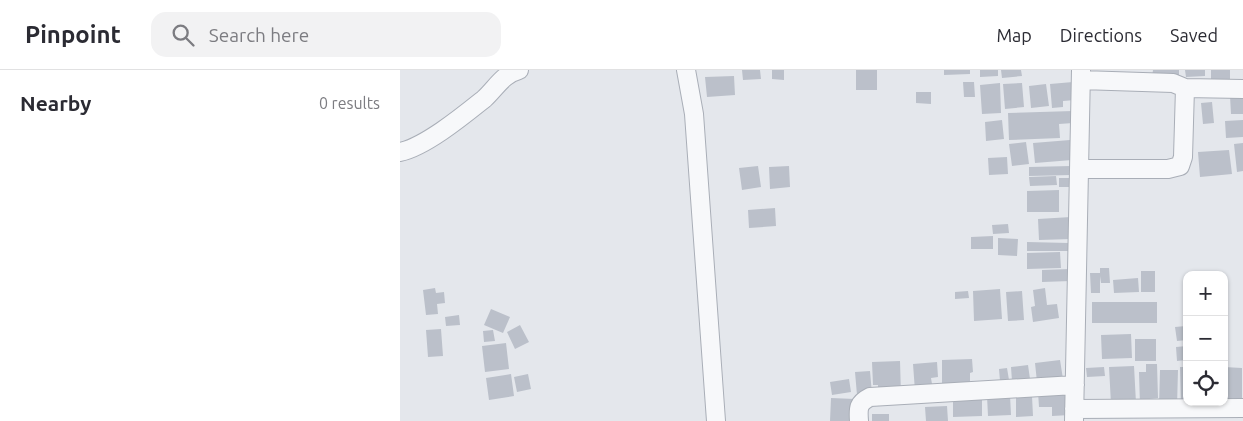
<!DOCTYPE html>
<html lang="en">
<head>
<meta charset="utf-8">
<style>
  :root { --surface:#fff; --page:#f2f2f3; --text:#2b2b33; --muted:#7c7c81; --line:#e1e1e2 }
  body { margin:0; font-family:Ubuntu,sans-serif; background:var(--page); color:var(--text) }
  .controls { position:absolute; right:15px; bottom:15px; display:grid; overflow:hidden; border-radius:10px; box-shadow:0 1px 4px #0004 }
  .controls button { width:45px; height:45px; display:grid; place-items:center; padding:0; border:0; border-bottom:1px solid var(--line); background:var(--surface); color:var(--text); font:25px sans-serif }
  .list { margin:0; padding:0; list-style:none }
  h2 { display:flex; justify-content:space-between; align-items:center; height:65px; margin:0; padding:0 20px; font-size:21px }
  h2 small { font-size:16px; font-weight:400; color:var(--muted) }
  .icon { flex:none; width:28px; height:28px; fill:none; stroke:currentColor; stroke-width:2; stroke-linecap:round; stroke-linejoin:round }
  .map { position:relative; flex:none; width:843px; height:351px; overflow:hidden }
  header { display:flex; align-items:center; gap:30px; box-sizing:border-box; height:70px; padding:0 25px; background:var(--surface); border-bottom:1px solid var(--line) }
  header strong { font-size:24px }
  nav { display:flex; gap:28px; margin-inline-start:auto; font-size:18px }
  .search { width:350px; height:45px; background:var(--page); display:flex; align-items:center; gap:12px; box-sizing:border-box; padding:0 18px; border-radius:15px; color:var(--muted); font-size:19px }
  main { display:flex }
  aside { flex:1; background:var(--surface) }
  .map>svg:first-child { display:block }
  .building { fill:#bbc0ca }
  .lines { fill:none; stroke-linecap:round; stroke-linejoin:round }
  .minor-casing { stroke:#a9aeb7; stroke-width:20 }
  .minor { stroke:#f7f8fa; stroke-width:18 }
</style>
</head>
<body>
<header>
<strong>Pinpoint</strong>
<div class="search"><svg class="icon" aria-label="search" viewBox="0 0 24 24"><circle cx="10" cy="10" r="6"/><path d="M15 15l6 6"/></svg>Search here</div>
<nav><a>Map</a><a>Directions</a><a>Saved</a></nav>
</header>
<main>
<aside>
<h2>Nearby<small>0 results</small></h2>
<ul class="list">
</ul>
</aside>
<div class="map">
<svg width="843" height="351" viewBox="0 0 843 351">
  <rect width="100%" height="100%" fill="#e4e7ec"/>
  <path class="building" d="M342 0H360L361 9 343 10Z
    M372 0H384V10L372 9Z
    M456 0H477V20H456Z
    M544 0H570V4L544 5Z
    M580 0H598V6L580 7Z
    M601 0H621L622 6 602 8Z
    M753 0H779V8L752 7Z
    M785 0H805V6L786 7Z
    M811 0H830V10L811 11Z
    M334 6 335 25 307 27 305 7Z
    M563 12H574L575 27H564Z
    M673 12 675 30 663 31V37L652 38 650 14Z
    M600 13 601 43 582 44 580 15Z
    M622 13 624 37 605 39 603 14Z
    M646 14 649 36 631 38 629 16Z
    M516 22H531V34L516 33Z
    M830 26H843V44H831Z
    M812 32 814 53 803 54 801 33Z
    M673 41V53L659 54 660 68 609 70 608 43Z
    M602 50 604 69 586 71 585 52Z
    M843 50V67L826 68 825 51Z
    M670 70 672 90 635 93 633 73Z
    M626 72 629 94 612 96 609 74Z
    M843 73V101L837 102 834 74Z
    M829 80 832 104 800 107 798 82Z
    M607 87 608 104 589 105 588 88Z
    M358 96 361 117 342 120 339 98Z
    M389 96 390 117 370 119 369 97Z
    M671 96V105L629 106V97Z
    M656 106 657 115 630 116 629 107Z
    M659 108H670V117H659Z
    M659 120V142H627V121Z
    M375 138 376 156 349 158 348 140Z
    M671 147 672 169 639 170 638 149Z
    M608 154 609 163 593 164 592 155Z
    M593 166V179H571V167Z
    M598 168 618 169 617 186 598 185Z
    M627 172 669 173 670 181H627Z
    M660 182 661 198 627 199V183Z
    M700 198H709L710 213H701L700 206V223H691L690 203H700Z
    M670 199 671 211 642 212V200Z
    M741 201H755V222H741Z
    M738 208 739 222 714 223 713 210Z
    M35 218 36 223 44 222 45 233 37 234 38 244 26 245 23 220Z
    M645 218 647 235 657 234 659 248 633 252 631 237 635 236 633 220Z
    M600 219 602 249 574 251 573 221Z
    M568 221 569 228 555 229V222Z
    M622 221 624 250 608 251 606 222Z
    M692 232H757V253H692Z
    M91 239 110 247 103 263 84 255Z
    M59 245 60 255 46 256 45 247Z
    M120 255 129 272 115 279 107 262Z
    M786 256 787 270 777 271 775 257Z
    M41 259 43 286 28 287 26 260Z
    M93 260 95 271 84 272 83 261Z
    M731 264 732 288 702 289 701 265Z
    M735 269H756V291H735Z
    M106 273 109 299 85 302 82 276Z
    M787 276V290L777 291 776 277Z
    M572 289 573 302 570 303V313L542 314V290Z
    M660 290 663 309 637 312 635 293Z
    M500 291 501 325H478V315H473L472 292Z
    M537 292 538 307 531 308 533 320 515 321 513 294Z
    M746 294H757L758 328 749 329 750 335H740L739 302H746Z
    M628 295 630 309 612 311 611 297Z
    M734 296 736 333 711 334 709 297Z
    M704 297 705 306 687 307 686 298Z
    M780 297H787V332L781 336Z
    M824 297 842 298V332H824Z
    M607 298 609 310 600 311 599 299Z
    M760 300H778L777 337H759Z
    M470 301 472 324 457 325 455 302Z
    M111 304 114 326 89 330 86 308Z
    M128 304 131 319 117 322 114 307Z
    M449 309 451 322 432 325 430 312Z
    M669 318 670 345 652 346V337H639L638 322Z
    M610 325 611 345 588 346 587 326Z
    M632 326 633 346 616 347V327Z
    M431 328 455 329 454 346H449V351H430Z
    M553 330H582V346L553 347Z
    M547 336 548 351H526L525 337Z
    M472 344H489V351H472Z"/>
  <g class="lines">
    <defs>
      <path id="minor" d="M286 0 294 44 316 351
        M785 18 843 19
        M0 82C25 77 64 45 84 29 96 18 103 4 119 0
        M680 99H768L780 96 783 87 785 18 773 13 681 10
        M674 339 843 338
        M459 351C458 338 458 333 470 327L675 315
        M674 351 681 0"/>
    </defs>
    <use href="#minor" class="minor-casing"/>
    <use href="#minor" class="minor"/>
  </g>
</svg>
<div class="controls">
<button>+</button>
<button>−</button>
<button><svg class="icon" aria-label="locate" viewBox="0 0 24 24"><circle cx="12" cy="12" r="6"/><path d="M12 2v4M12 18v4M2 12h4M18 12h4"/></svg></button>
</div>
</div>
</main>
</body>
</html>
